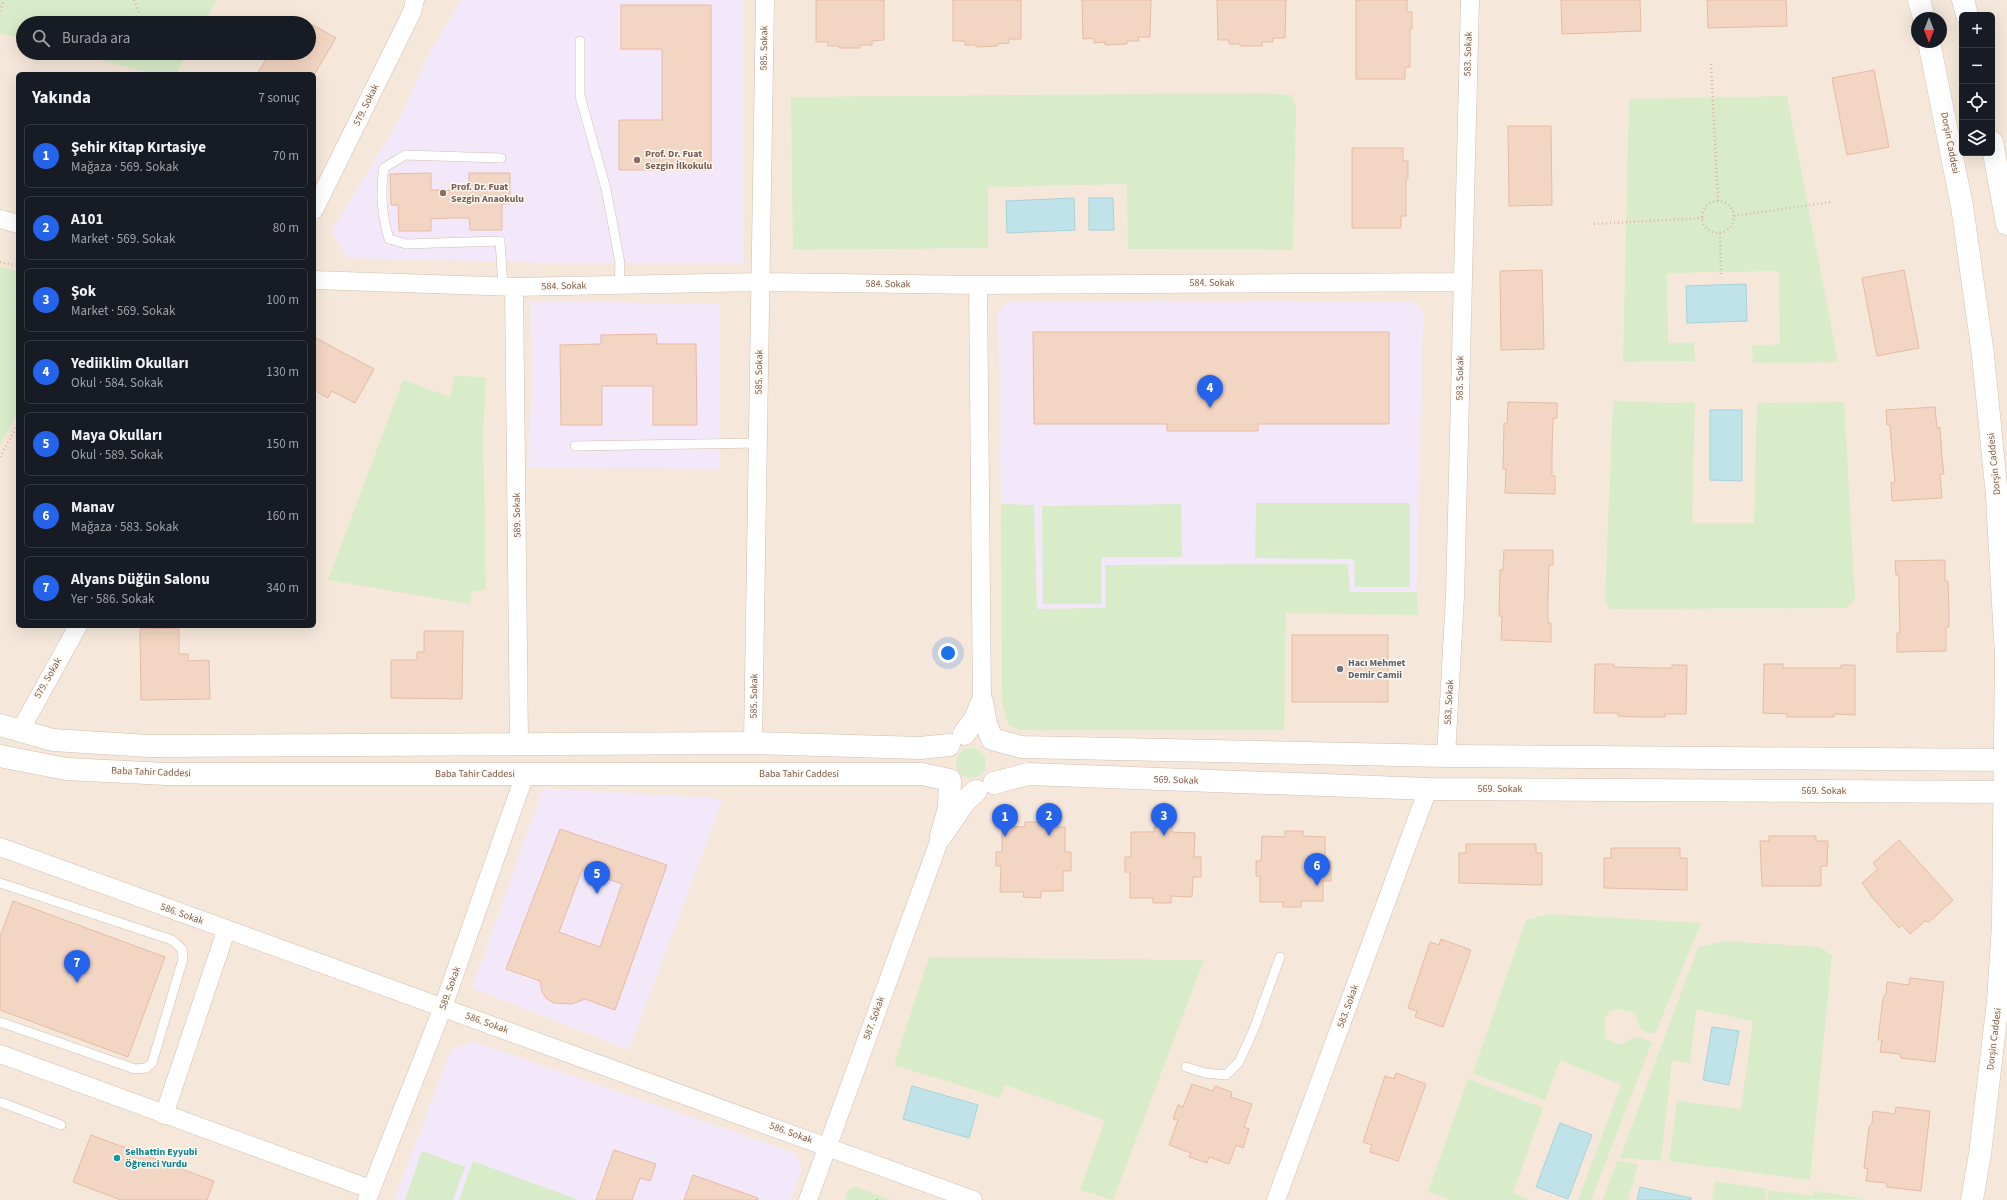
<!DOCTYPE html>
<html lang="tr">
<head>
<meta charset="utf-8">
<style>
  :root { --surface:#171b24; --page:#20242c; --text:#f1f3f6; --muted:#9ea1a6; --line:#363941; --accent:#2563eb }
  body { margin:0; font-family:"Source Sans 3",sans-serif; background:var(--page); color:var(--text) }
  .controls { position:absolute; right:12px; top:12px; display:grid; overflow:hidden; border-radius:6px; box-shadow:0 4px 16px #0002 }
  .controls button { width:36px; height:36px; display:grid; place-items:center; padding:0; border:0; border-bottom:1px solid var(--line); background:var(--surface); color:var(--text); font:20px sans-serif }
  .compass { position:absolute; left:1911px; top:12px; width:36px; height:36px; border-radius:50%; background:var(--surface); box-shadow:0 4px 16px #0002; rotate:180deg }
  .you { position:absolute; left:948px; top:653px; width:14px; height:14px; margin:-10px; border:3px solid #fff; border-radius:50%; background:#1a73e8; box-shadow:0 0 0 6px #1a73e833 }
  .badge { display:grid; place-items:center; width:26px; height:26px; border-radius:50%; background:var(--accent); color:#fff; font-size:13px; font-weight:700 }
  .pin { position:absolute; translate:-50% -33px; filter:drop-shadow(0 1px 2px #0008) }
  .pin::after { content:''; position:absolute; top:21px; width:14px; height:12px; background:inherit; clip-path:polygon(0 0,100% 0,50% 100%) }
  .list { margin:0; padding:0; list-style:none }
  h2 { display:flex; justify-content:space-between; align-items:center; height:52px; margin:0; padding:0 16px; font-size:17px }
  h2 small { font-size:13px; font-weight:400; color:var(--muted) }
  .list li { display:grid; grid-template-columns:26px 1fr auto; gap:12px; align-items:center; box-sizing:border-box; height:64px; margin:0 8px 8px; padding:0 8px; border:1px solid var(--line); border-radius:6px }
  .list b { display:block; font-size:15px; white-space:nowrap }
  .list p { margin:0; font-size:13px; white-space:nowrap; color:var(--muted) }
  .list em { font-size:13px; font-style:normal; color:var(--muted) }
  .icon { flex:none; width:22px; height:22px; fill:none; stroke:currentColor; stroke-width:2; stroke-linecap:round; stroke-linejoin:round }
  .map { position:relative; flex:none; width:2007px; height:1200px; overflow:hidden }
  .search { position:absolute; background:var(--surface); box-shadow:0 4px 16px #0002; left:16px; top:16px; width:300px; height:44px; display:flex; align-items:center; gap:10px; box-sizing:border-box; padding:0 14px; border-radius:22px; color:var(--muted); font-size:15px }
  .panel { position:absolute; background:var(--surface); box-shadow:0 4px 16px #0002; left:16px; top:72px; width:300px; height:556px; border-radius:6px }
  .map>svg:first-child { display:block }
  .residential { fill:#f5e8da; fill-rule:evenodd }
  .education { fill:#f3e8fa }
  .green { fill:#d8ecc9 }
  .water { fill:#bfe3e8; stroke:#a5d3da }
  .building { fill:#f3d5c3; stroke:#e6bba3; fill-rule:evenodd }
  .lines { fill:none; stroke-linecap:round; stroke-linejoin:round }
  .service-casing { stroke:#d1beb0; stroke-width:10 }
  .minor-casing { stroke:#d1beb0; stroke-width:19 }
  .tertiary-casing { stroke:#d1beb0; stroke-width:23 }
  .secondary-casing { stroke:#d6c0b0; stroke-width:23 }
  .path { stroke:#d9b8a5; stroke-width:2.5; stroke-dasharray:1 3; stroke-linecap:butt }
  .service { stroke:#fff; stroke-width:9 }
  .minor { stroke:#fff; stroke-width:18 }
  .tertiary { stroke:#fff; stroke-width:22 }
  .secondary { stroke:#fff; stroke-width:22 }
  .education-dot { fill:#8d6e63; stroke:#fffaf3; stroke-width:1.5 }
  .worship-dot { fill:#6b7280; stroke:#fffaf3; stroke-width:1.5 }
  .culture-dot { fill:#0f9aa8; stroke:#fffaf3; stroke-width:1.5 }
  .labels { text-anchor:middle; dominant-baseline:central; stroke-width:3; stroke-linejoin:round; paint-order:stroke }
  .street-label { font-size:10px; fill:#7a5c4d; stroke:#fffaf3 }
  .education-label { font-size:10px; font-weight:bold; fill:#785e54; stroke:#fffaf3; text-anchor:start }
  .worship-label { font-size:10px; font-weight:bold; fill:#5b616d; stroke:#fffaf3; text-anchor:start }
  .culture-label { font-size:10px; font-weight:bold; fill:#0d838f; stroke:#fffaf3; text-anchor:start }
</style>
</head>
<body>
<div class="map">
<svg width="2007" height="1200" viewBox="0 0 2007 1200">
  <rect width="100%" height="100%" fill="#fdf6ec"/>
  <path class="residential" d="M0 0H2007V1200H0ZM1962 15H1992V153H1962ZM1917 18H1941V42H1917ZM23 23H309V53H23ZM18 74H314V626H18Z"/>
  <path class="education" d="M461 0H744L743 264 557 263 347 258 332 230 397 124 427 57Z
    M530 301 720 304V469L528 468 532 375Z
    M1009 301H1414L1423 313 1417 592H1349L1347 564 1106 565 1105 608 1037 609 1034 505 1001 504 998 313Z
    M543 788 723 799 629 1050 472 988Z
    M474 1042 795 1153 802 1169 791 1200H394L451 1049Z"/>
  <path class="green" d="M0 0H217L204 23H23V39L0 33Z
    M75 53H187L176 74H154Z
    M1262 93 1292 95 1296 107 1293 250 1128 249 1127 184 988 187V248L793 250 791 97Z
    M1787 96 1838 362 1753 363 1752 346 1780 344 1779 271 1667 273 1668 343 1694 342 1695 361 1623 362 1629 99Z
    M0 267 18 271V412L0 445Z
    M455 376 486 377 483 434 486 589 472 592 470 604 328 580 403 380 450 397Z
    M1613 401 1673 403 1695 402 1692 523H1754L1757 403 1844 402 1855 600 1846 608 1611 609 1605 601Z
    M1256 503H1410V587H1355L1354 559 1255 558Z
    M1001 504 1034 505 1037 609 1105 608V565L1348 564 1350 592H1417L1418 615 1286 613 1284 730H1019L1009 726 1002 703Z
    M1181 504 1182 557H1101V604H1043L1042 506Z
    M956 763a15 15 0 1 1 30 0a15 15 0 1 1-30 0Z
    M1549 914 1701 923 1655 1034 1641 1030 1635 1013 1618 1009 1611 1010 1605 1017V1038L1620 1045 1637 1036 1652 1042 1591 1200H1578L1621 1085 1560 1060 1545 1100 1473 1073 1526 920Z
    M1727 941 1820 947 1832 955 1810 1180 1669 1161 1677 1101 1741 1109 1753 1021 1696 1009 1690 1063 1672 1060 1661 1161 1620 1158 1698 947Z
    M929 957 1204 960 1113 1200 1080 1190 1105 1120 1005 1085 1000 1098 894 1065Z
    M1468 1079 1543 1108 1513 1193 1530 1200H1452L1428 1192Z
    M422 1151 465 1167 453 1200H405Z
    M473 1161 576 1199V1200H459Z
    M1617 1161 1638 1164 1628 1200H1603Z
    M1715 1181 1767 1189 1765 1200H1712Z
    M856 1187 891 1200H845L848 1190Z
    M1769 1190 1813 1196 1814 1191 1867 1199 1768 1200Z"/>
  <path class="water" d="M1074 198 1075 230 1007 233 1006 201Z
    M1089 198H1113L1114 230H1089Z
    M1746 284 1747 321 1687 323 1686 286Z
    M1710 410H1742V481L1710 480Z
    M1712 1027 1739 1031 1729 1085 1703 1080Z
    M912 1086 978 1105 969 1138 903 1119Z
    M1560 1123 1592 1135 1568 1199 1536 1187Z
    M1640 1187 1691 1198V1200H1637Z"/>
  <path class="building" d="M816 0H884V40L872 41V45H860V48H839V46H828V42H816Z
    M953 0H1021V39H1009V43L997 44V46L976 47V45H965V41H953Z
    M1082 0H1151L1150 37H1138L1139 41H1127V44L1105 45V42L1094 43V38L1083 39Z
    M1217 0H1286L1285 38H1273V42H1262V46H1240V44H1229V40H1218Z
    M1356 0H1407V12H1412V29H1410V67H1405V79H1356Z
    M1561 0H1640L1641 31 1562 34Z
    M1707 0H1786L1787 26 1708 28Z
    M621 5H711V170H619V120H662V49H621Z
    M309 23 336 38 314 75 257 74 270 53H309Z
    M1874 70 1889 147 1847 155 1832 78Z
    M1508 126H1551L1552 205 1509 206Z
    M1352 148H1403V161H1408V178H1406V216H1401V228H1352Z
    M431 173V190H469V173H510V204H502V230H470L469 218H450L431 219V231H399L398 205H391L390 174Z
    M1542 270 1544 349 1501 350 1500 271Z
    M1904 270 1919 348 1877 356 1862 278Z
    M1033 332H1389V424H1258V431H1167V424H1034Z
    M656 334 657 344H696L697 425H653V386H602V425H561L560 345 601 344V335Z
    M314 337 374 369 355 403 332 391 328 398 314 390Z
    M1508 402 1557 403V418H1553L1552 452V476H1555V494L1505 493 1506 469H1503L1504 423H1507Z
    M1935 407 1937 428 1940 427 1942 457 1944 474H1940L1942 498 1892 501 1891 483 1895 482 1892 451 1890 425H1887L1886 410Z
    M1504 550H1553V565H1549L1548 599V623H1551V642L1501 640 1502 616H1499L1500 570H1503Z
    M1945 560V581H1948L1949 610V627H1946V651L1897 652V633H1900L1899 595V575H1896L1895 561Z
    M179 628V654H188V661L209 660 210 699 141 700 140 629Z
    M424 631H463L462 699 391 698V660H417V652H424Z
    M1292 635H1388V702H1292Z
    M1595 664H1614V667L1652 668H1672V665H1687L1686 714H1665V717H1636L1618 716V713H1594Z
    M1764 664H1783V668H1841V665H1855V715L1834 714V717H1787V714L1763 713Z
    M1025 822H1043V827H1065V852H1071V871H1063V891H1041V898L1023 897 1024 892H1000L1001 866H996V852H1002V826L1025 827Z
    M1154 827H1172V832L1195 833 1194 857H1201V877H1193L1192 897 1171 896V903H1153V898H1130V872H1125V857H1131V832H1154Z
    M560 829 667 865 615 1010 585 999 572 1004 554 1003 547 999 542 992 540 981 506 969ZM582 870 622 884 600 947 559 932Z
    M1285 831H1303V836L1325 837V861H1331V881H1323V901H1301V907H1283V902H1260V876H1256V861H1261L1262 836 1285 837Z
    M1769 836H1816V841H1828L1827 866H1821V886H1762L1760 841H1769Z
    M1899 840 1953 900 1929 922 1925 921 1910 934 1902 925 1899 928 1871 896 1869 892 1862 883 1878 869 1873 863Z
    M1466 844H1536V853H1542V885L1459 883V853H1466Z
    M1611 848H1680V858H1687V890L1604 888V858H1611Z
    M13 901 165 957 128 1057 0 1010V937Z
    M1441 939 1471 950 1443 1027 1415 1017 1417 1011 1408 1008 1430 942 1439 945Z
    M1910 978 1944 982 1935 1062 1901 1058 1900 1054 1880 1052 1882 1040H1878L1883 998 1886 994 1887 982 1909 985Z
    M1396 1073 1426 1084 1398 1161 1370 1152 1372 1145 1363 1142 1385 1076 1394 1079Z
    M1192 1084 1213 1091 1215 1086 1232 1092 1231 1097 1252 1104 1244 1127 1249 1129 1243 1148 1236 1145 1229 1164 1209 1157 1207 1163 1189 1157 1191 1153 1169 1145 1178 1120 1173 1119 1178 1105 1183 1107Z
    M1896 1107 1930 1111 1921 1191 1887 1187 1886 1183 1866 1181 1868 1169 1864 1168 1869 1127 1872 1123 1873 1111 1895 1114Z
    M91 1135 214 1181 207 1200H121L73 1182Z
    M614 1150 656 1164 650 1181 640 1178 632 1200H596Z
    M693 1175 758 1198V1200H684Z"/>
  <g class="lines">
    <defs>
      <path id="service" d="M580 41V96L606 189 620 263 619 285
        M501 158 405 155 384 168C380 192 382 216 389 239L406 244 500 241 503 286
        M575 446 758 443
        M0 883 172 940 182 949 183 959 152 1063 146 1068 135 1069 0 1022
        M1186 1067 1205 1073 1226 1075 1239 1062 1254 1029 1280 957
        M0 1102 61 1125"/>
      <path id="minor" d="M314 210 412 12 415 0
        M0 219 18 224
        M314 280 514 287 760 282 978 285 1462 282
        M978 285 982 702
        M514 287 519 744
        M20 731 78 626
        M753 743 765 0
        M1446 756 1455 596 1470 0
        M0 847C324 967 649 1081 973 1200
        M0 1054 370 1189
        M164 1115 226 931
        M367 1200 443 1007 525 774
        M808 1200 941 836
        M1276 1200 1428 789"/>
      <path id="tertiary" d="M0 725 53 740 149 746 753 743 920 748 949 745
        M964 734 975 719 982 702 986 724 992 739 1021 747 1446 756 2007 760
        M0 756 66 769 167 774H922L950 780 949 808 941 836 965 801 976 791
        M994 783 1028 774 1428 789 2007 792"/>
      <path id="secondary" d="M1919 0 1924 18
        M1963 0 1967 15
        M1929 42 1962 206 1983 355 1997 496 2006 656 2003 925 1998 1001 1980 1154 1972 1200
        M1992 142 2007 224"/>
    </defs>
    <use href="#service" class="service-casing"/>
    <use href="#minor" class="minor-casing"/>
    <use href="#tertiary" class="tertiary-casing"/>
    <use href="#secondary" class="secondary-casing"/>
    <path class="path" d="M134 0 139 13
      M0 11 4 0
      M1711 64 1718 201
      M1702 217a16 16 0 1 1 32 0a16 16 0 1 1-32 0Z
      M1734 216 1831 202
      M1594 224 1703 218
      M1720 233 1721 275
      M0 262 18 266
      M0 457 18 424
      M877 1200V1199"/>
    <use href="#service" class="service"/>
    <use href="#minor" class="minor"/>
    <use href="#tertiary" class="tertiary"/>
    <use href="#secondary" class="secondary"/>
  </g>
  <g class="education-dot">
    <circle cx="637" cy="160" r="4"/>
    <circle cx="443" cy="193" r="4"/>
  </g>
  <circle class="worship-dot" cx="1340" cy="669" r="4"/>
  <circle class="culture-dot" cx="117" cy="1158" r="4"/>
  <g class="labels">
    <g class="street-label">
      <text transform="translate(764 48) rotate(-89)">585. Sokak</text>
      <text transform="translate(1468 54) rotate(-88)">583. Sokak</text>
      <text transform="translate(366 105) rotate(-64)">579. Sokak</text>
      <text transform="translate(1950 143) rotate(79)">Dorşin Caddesi</text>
      <text x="1212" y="283">584. Sokak</text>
      <text transform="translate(888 284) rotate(1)">584. Sokak</text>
      <text transform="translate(564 286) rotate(-1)">584. Sokak</text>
      <text transform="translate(759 372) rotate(-89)">585. Sokak</text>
      <text transform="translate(1460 378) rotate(-89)">583. Sokak</text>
      <text transform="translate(1994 464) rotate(-96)">Dorşin Caddesi</text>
      <text transform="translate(517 515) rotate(-91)">589. Sokak</text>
      <text transform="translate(48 678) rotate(-60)">579. Sokak</text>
      <text transform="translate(754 696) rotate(-89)">585. Sokak</text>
      <text transform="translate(1449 702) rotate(-87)">583. Sokak</text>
      <text transform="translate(151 772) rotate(2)">Baba Tahir Caddesi</text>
      <text x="475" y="774">Baba Tahir Caddesi</text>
      <text x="799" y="774">Baba Tahir Caddesi</text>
      <text transform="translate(1176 780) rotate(2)">569. Sokak</text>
      <text x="1500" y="789">569. Sokak</text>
      <text x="1824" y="791">569. Sokak</text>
      <text transform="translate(182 914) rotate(20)">586. Sokak</text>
      <text transform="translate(450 988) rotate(-70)">589. Sokak</text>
      <text transform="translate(1348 1006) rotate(-70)">583. Sokak</text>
      <text transform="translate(874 1018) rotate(-70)">587. Sokak</text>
      <text transform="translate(487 1023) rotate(20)">586. Sokak</text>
      <text transform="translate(1994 1039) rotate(-83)">Dorşin Caddesi</text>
      <text transform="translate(791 1133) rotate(20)">586. Sokak</text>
    </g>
    <g class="education-label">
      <text x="645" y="154">Prof. Dr. Fuat<tspan x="645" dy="12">Sezgin İlkokulu</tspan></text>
      <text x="451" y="187">Prof. Dr. Fuat<tspan x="451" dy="12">Sezgin Anaokulu</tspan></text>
    </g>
    <g class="worship-label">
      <text x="1348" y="663">Hacı Mehmet<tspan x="1348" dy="12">Demir Camii</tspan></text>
    </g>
    <g class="culture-label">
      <text x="125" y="1152">Selhattin Eyyubi<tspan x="125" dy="12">Öğrenci Yurdu</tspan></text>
    </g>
  </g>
</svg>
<div class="controls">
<button>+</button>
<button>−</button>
<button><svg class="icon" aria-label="locate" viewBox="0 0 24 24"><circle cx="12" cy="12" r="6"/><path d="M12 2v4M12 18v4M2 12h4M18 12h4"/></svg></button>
<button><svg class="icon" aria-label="layers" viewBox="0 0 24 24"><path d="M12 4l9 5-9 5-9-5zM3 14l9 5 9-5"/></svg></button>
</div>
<svg class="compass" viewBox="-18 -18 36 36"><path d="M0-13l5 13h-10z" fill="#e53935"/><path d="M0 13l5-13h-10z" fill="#9ea1a6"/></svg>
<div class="you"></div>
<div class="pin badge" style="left:1005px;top:837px">1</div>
<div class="pin badge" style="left:1049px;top:836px">2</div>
<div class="pin badge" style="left:1164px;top:836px">3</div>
<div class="pin badge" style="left:1210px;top:408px">4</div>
<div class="pin badge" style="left:597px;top:894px">5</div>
<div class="pin badge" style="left:1317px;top:886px">6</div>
<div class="pin badge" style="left:77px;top:983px">7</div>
<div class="search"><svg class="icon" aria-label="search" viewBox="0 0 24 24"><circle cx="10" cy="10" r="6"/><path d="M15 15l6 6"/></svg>Burada ara</div>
<section class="panel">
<h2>Yakında<small>7 sonuç</small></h2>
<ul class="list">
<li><span class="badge">1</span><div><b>Şehir Kitap Kırtasiye</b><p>Mağaza · 569. Sokak</p></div><em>70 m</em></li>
<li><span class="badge">2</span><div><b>A101</b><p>Market · 569. Sokak</p></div><em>80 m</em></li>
<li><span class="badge">3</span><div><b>Şok</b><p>Market · 569. Sokak</p></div><em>100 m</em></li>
<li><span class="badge">4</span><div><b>Yediiklim Okulları</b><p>Okul · 584. Sokak</p></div><em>130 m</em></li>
<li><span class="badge">5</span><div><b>Maya Okulları</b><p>Okul · 589. Sokak</p></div><em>150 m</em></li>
<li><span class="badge">6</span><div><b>Manav</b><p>Mağaza · 583. Sokak</p></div><em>160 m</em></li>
<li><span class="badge">7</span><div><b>Alyans Düğün Salonu</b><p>Yer · 586. Sokak</p></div><em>340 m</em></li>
</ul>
</section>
</div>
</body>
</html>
